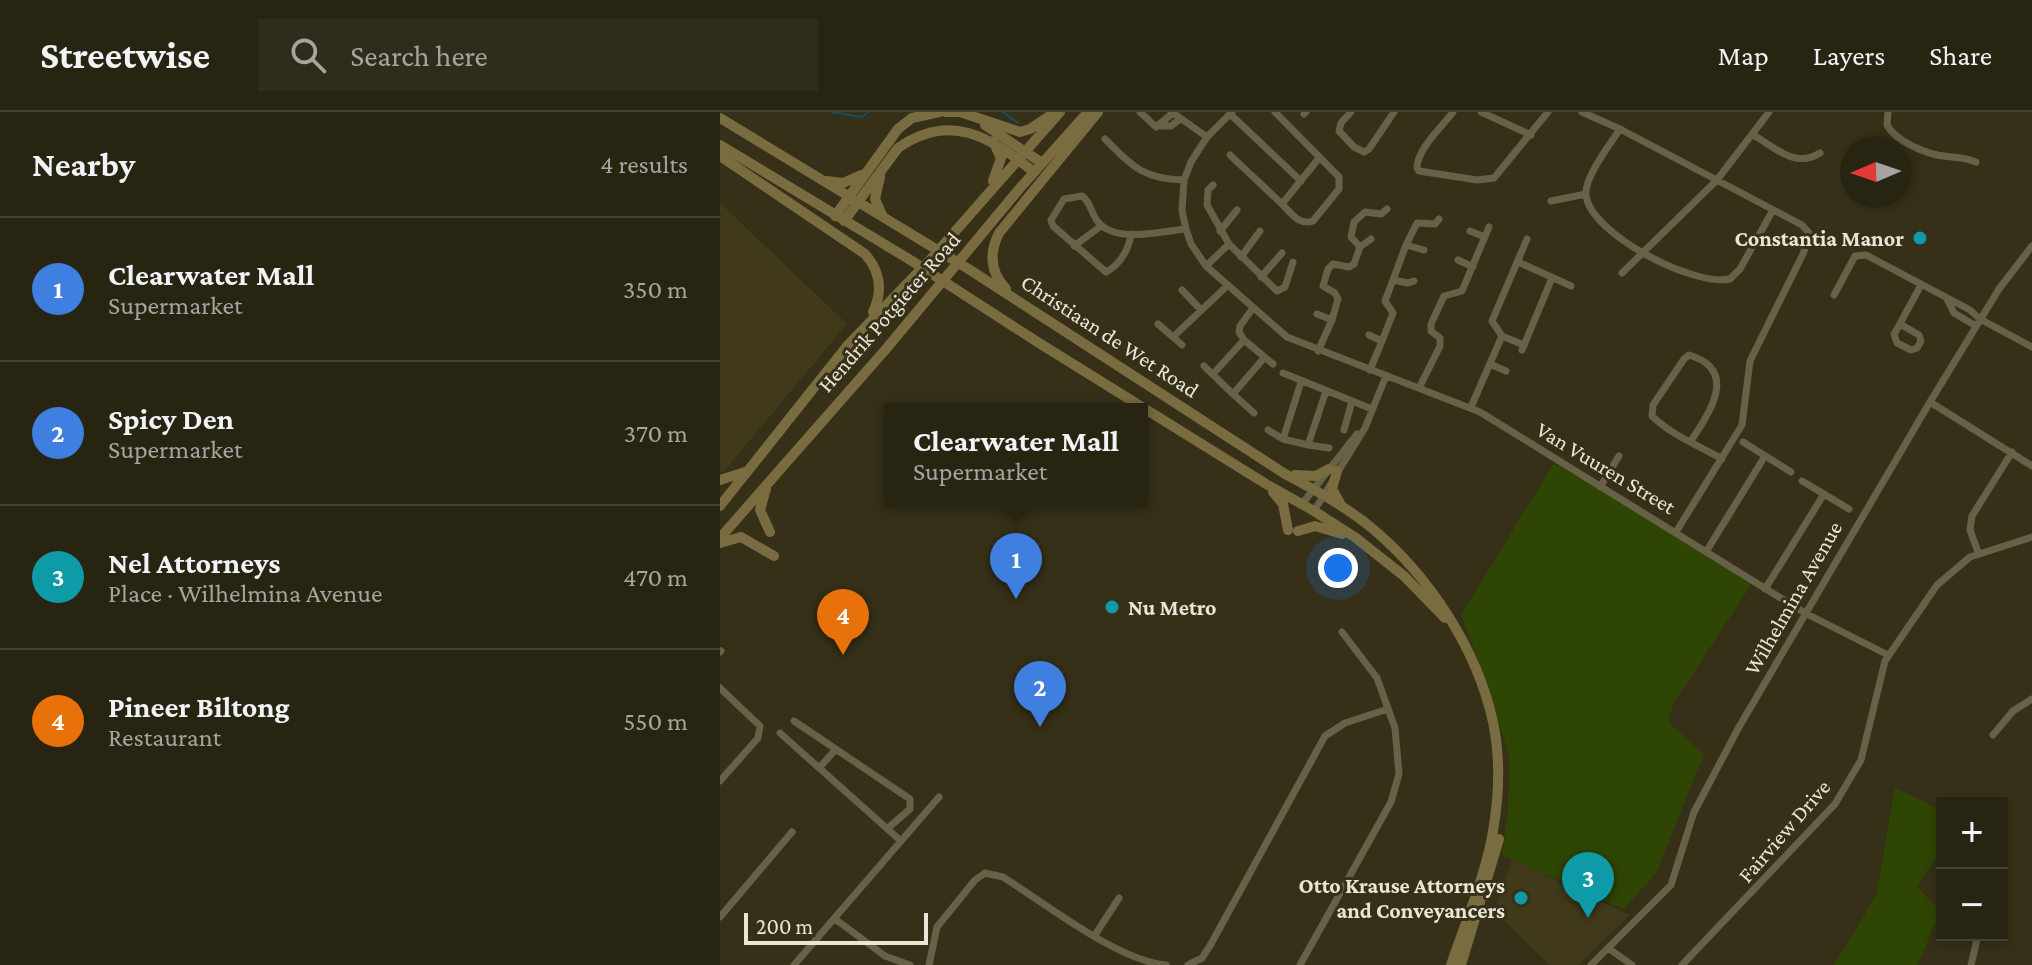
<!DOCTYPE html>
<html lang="en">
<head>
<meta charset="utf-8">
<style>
  :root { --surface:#282412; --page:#302c1b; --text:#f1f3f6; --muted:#a5a49f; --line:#444132; --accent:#db2777 }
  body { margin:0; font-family:"Crimson Pro",serif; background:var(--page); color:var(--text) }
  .controls { position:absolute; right:24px; bottom:24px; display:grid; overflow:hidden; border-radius:0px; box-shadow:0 4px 12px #0003 }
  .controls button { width:72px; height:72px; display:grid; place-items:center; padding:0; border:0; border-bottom:2px solid var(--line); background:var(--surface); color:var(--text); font:40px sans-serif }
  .compass { position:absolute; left:1120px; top:24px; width:72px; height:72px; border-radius:50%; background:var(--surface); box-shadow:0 4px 12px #0003; rotate:268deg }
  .scale { position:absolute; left:24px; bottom:20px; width:184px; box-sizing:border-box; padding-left:8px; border:4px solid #e9e6d8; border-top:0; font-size:22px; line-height:28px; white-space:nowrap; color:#e9e6d8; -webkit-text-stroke:6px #363018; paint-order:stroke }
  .you { position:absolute; left:618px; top:456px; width:28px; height:28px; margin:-20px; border:6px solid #fff; border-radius:50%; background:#1a73e8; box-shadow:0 0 0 12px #1a73e833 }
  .badge { display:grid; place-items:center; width:52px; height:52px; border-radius:50%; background:var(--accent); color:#fff; font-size:26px; font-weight:700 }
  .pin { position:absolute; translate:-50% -66px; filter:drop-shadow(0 2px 4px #0008) }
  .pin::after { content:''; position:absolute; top:42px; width:28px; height:24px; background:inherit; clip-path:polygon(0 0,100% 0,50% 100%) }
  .popup { position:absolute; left:164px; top:291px; width:264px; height:104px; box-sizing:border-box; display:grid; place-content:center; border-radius:0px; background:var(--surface); filter:drop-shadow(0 2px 6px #0005); font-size:26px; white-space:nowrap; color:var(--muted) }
  .popup b { font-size:30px; color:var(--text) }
  .popup::after { content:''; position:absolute; left:50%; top:100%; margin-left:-16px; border:16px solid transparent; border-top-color:var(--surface) }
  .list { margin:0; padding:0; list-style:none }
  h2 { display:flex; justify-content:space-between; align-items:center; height:104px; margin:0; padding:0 32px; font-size:34px }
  h2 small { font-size:26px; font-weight:400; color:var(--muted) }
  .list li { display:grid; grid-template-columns:52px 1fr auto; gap:24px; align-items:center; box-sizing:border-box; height:144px; padding:0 32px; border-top:2px solid var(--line) }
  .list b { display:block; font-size:30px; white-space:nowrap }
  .list p { margin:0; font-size:26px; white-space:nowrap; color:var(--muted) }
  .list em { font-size:26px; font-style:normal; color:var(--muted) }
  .icon { flex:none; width:44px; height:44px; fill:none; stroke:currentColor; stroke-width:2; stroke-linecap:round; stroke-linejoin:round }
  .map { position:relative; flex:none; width:1312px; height:853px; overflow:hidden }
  header { display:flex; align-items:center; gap:48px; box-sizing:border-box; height:112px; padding:0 40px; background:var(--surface); border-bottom:2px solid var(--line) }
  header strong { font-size:38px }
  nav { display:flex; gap:44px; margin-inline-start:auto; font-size:28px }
  .search { width:560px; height:72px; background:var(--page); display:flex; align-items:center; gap:20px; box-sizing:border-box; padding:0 28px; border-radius:0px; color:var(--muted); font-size:30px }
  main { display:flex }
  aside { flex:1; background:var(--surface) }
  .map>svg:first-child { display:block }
  .built { fill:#413a1a }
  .green { fill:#2f4503 }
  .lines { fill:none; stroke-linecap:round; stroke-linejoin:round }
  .stream { stroke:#184c64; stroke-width:2 }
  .minor { stroke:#676148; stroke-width:7 }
  .secondary { stroke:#7a6c41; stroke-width:10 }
  .culture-dot { fill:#0f9aa8; stroke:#363018; stroke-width:3 }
  .labels { text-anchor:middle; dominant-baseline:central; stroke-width:6; stroke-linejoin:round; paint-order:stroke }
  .poi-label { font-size:22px; font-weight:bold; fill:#e9e6d8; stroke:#363018; text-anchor:end }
  .street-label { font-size:22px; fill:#e9e6d8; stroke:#363018 }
</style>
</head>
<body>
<header>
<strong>Streetwise</strong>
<div class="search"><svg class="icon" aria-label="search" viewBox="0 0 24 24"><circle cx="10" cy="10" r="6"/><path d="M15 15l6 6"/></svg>Search here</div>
<nav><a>Map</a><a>Layers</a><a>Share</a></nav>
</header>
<main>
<aside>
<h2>Nearby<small>4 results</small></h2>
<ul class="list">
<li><span class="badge" style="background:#3f7fe0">1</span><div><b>Clearwater Mall</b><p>Supermarket</p></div><em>350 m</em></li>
<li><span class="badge" style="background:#3f7fe0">2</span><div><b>Spicy Den</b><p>Supermarket</p></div><em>370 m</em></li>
<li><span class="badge" style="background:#0f9aa8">3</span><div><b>Nel Attorneys</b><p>Place · Wilhelmina Avenue</p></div><em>470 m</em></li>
<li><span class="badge" style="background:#e8710a">4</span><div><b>Pineer Biltong</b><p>Restaurant</p></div><em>550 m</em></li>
</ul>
</aside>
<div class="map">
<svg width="1312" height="853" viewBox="0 0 1312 853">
  <rect width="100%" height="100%" fill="#363018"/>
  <path class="built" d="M0 91 127 212 4 359 0 360Z
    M792 747 910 803 858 853H830L775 800Z"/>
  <path class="green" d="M834 351 956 420 1031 473 953 592 948 610 984 642 936 761 904 797 782 743 788 697 789 644 768 574 741 503Z
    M1175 676 1222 698V736L1197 774 1220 799 1198 853H1114L1156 784Z"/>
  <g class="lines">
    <path class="stream" d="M112 0 142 5 148 0
      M283 0 298 11"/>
    <path class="minor" d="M420 0 436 15 454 0
      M512 0 487 25 471 50 464 68 462 99 466 117 471 132 486 154 567 225 760 300 1085 501 1168 543
      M555 0 619 65V77L593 109C579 114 571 101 562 92
      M631 0 621 11 619 19 634 35 644 40 649 37 674 0
      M733 0C722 15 697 37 697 56L699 59 757 68 774 66 828 0
      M761 0 811 23
      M862 0 900 17 1082 113 1090 122 1083 142 1030 249 1022 313 956 420
      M1168 0 1167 13C1175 28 1200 39 1217 43 1231 46 1242 44 1256 50
      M453 1 487 25
      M510 2 581 69
      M584 2 586 0
      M441 14H451L460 7
      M900 17C890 32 864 66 866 83 870 122 974 175 1010 167L1020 157 1053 98
      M1032 22C1054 35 1075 57 1100 41
      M385 27C413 55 423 67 464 68
      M510 43 562 92 599 46
      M831 89 866 82
      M500 119 517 98
      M750 119 765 125
      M411 122C409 137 400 153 386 160L333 114 331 108 344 87 362 84C371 90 371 102 378 110 397 132 441 119 466 117
      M509 132 557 179 565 175 573 150
      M686 133 697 111 715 112 719 107
      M354 134 381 114
      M640 135 651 127
      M521 145 540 119
      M738 148 753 155
      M798 150 851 174
      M486 154 509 132 487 93 488 78 493 73
      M902 161 997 68 1049 0
      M541 165 562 141
      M673 168 686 133 704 138
      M462 178 481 198
      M1114 183 1135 144 1146 143 1250 198 1260 207 1312 235
      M1227 187 1234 201 1256 214
      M533 196 520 214 519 220 524 228 553 252
      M597 202 612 208 598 239
      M612 208 618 187 615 181 603 174 608 157 613 152 629 155 634 152 640 135 631 125 634 110 645 100 661 102 667 97
      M438 212 453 225
      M1180 212 1199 223 1201 229 1197 236 1191 238 1177 231 1174 222 1176 219 1201 173
      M649 223 662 229 650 258
      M782 224 804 233
      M662 229 673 201 665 189 673 168 688 171 694 169
      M462 233 453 225 508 173
      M802 238 832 166
      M770 252 786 259
      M484 254 513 282
      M563 261 652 297
      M493 262 524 228
      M699 276 720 234V226L711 219V212L724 184 742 179 769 115
      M606 279 588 333 609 336
      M1210 290 1312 354
      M751 295 782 224 772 209 807 127
      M534 301 513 282 544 246
      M548 318 563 327 588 333
      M624 318 632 289
      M563 327 581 270
      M971 329C990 300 1019 258 969 243L964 247 933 293 932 304C950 322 979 334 1002 347
      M1023 330 1071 360
      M880 375 899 344
      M1104 382 1129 397
      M582 392 637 322
      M594 399 645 316 666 264
      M986 440 1045 344
      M1258 440 1250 418 1252 404 1292 340
      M1045 477 1104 382 1082 369
      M0 540 1 539
      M0 576 40 614 38 626 0 669
      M74 609 190 687V697L168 716
      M60 621 181 729
      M1273 623 1293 599 1312 587
      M100 655 116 637
      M0 805 72 720
      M115 807 165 844 190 853
      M375 823 399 786
      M888 836 912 853
      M74 853 219 685
      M209 853 217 815 255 768 265 761 283 765C326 792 398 849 446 853
      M468 853 482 846 491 832 605 624 625 611 668 597
      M580 853 671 690 679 662 675 616 657 566 622 520
      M871 853 951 773 974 700 1019 615 1210 290 1279 177 1312 134
      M962 853 1115 692 1141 648 1165 549 1217 473 1250 445 1312 425
      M1251 853 1258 823"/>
    <path class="secondary" d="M225 0H240L300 20 310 17 331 3
      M0 6 247 156 565 362C595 378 627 395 653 417 710 465 757 537 773 610 780 643 779 681 774 713 767 761 746 808 731 853
      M265 13 322 51
      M273 29 281 46 273 69
      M0 33 192 149 319 231 546 372 594 399 636 426 684 464 725 506
      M0 44 145 142C161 160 163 179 153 200
      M160 65 155 87 162 103
      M107 69 123 71 141 63
      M115 104 178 17 192 6 219 0
      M124 109 178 36C230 0 269 24 314 60
      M286 177C270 160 269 141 279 121L378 0
      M617 359 612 377 620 391
      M575 363 596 364 609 357
      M0 368 28 359
      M46 377 40 398 50 420
      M553 380 563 392 568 418
      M0 394 127 234 210 148 340 0
      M578 419 595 414 622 422
      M0 426 166 237 300 76 368 0
      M0 431 21 425 54 444
      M741 853 779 727"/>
  </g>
  <g class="culture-dot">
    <circle cx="1200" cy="126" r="8"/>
    <circle cx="392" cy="495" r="8"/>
    <circle cx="801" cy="786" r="8"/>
  </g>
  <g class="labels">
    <g class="poi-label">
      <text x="1184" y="126">Constantia Manor</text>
      <text x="408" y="495" text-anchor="start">Nu Metro</text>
      <text x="785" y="773">Otto Krause Attorneys<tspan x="785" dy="25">and Conveyancers</tspan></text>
    </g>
    <g class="street-label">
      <text transform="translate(169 200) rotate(-49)">Hendrik Potgieter Road</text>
      <text transform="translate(390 224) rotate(33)">Christiaan de Wet Road</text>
      <text transform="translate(886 356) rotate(31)">Van Vuuren Street</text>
      <text transform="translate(1073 486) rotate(-60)">Wilhelmina Avenue</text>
      <text transform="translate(1064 719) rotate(-49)">Fairview Drive</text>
    </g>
  </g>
</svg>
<div class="controls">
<button>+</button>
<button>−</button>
</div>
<svg class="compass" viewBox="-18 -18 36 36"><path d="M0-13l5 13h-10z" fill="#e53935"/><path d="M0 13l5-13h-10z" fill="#a5a49f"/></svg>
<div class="scale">200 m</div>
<div class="you"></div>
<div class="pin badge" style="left:296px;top:487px;background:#3f7fe0">1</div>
<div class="popup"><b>Clearwater Mall</b>Supermarket</div>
<div class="pin badge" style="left:320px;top:615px;background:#3f7fe0">2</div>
<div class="pin badge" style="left:868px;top:806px;background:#0f9aa8">3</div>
<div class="pin badge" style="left:123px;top:543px;background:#e8710a">4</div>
</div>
</main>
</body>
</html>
